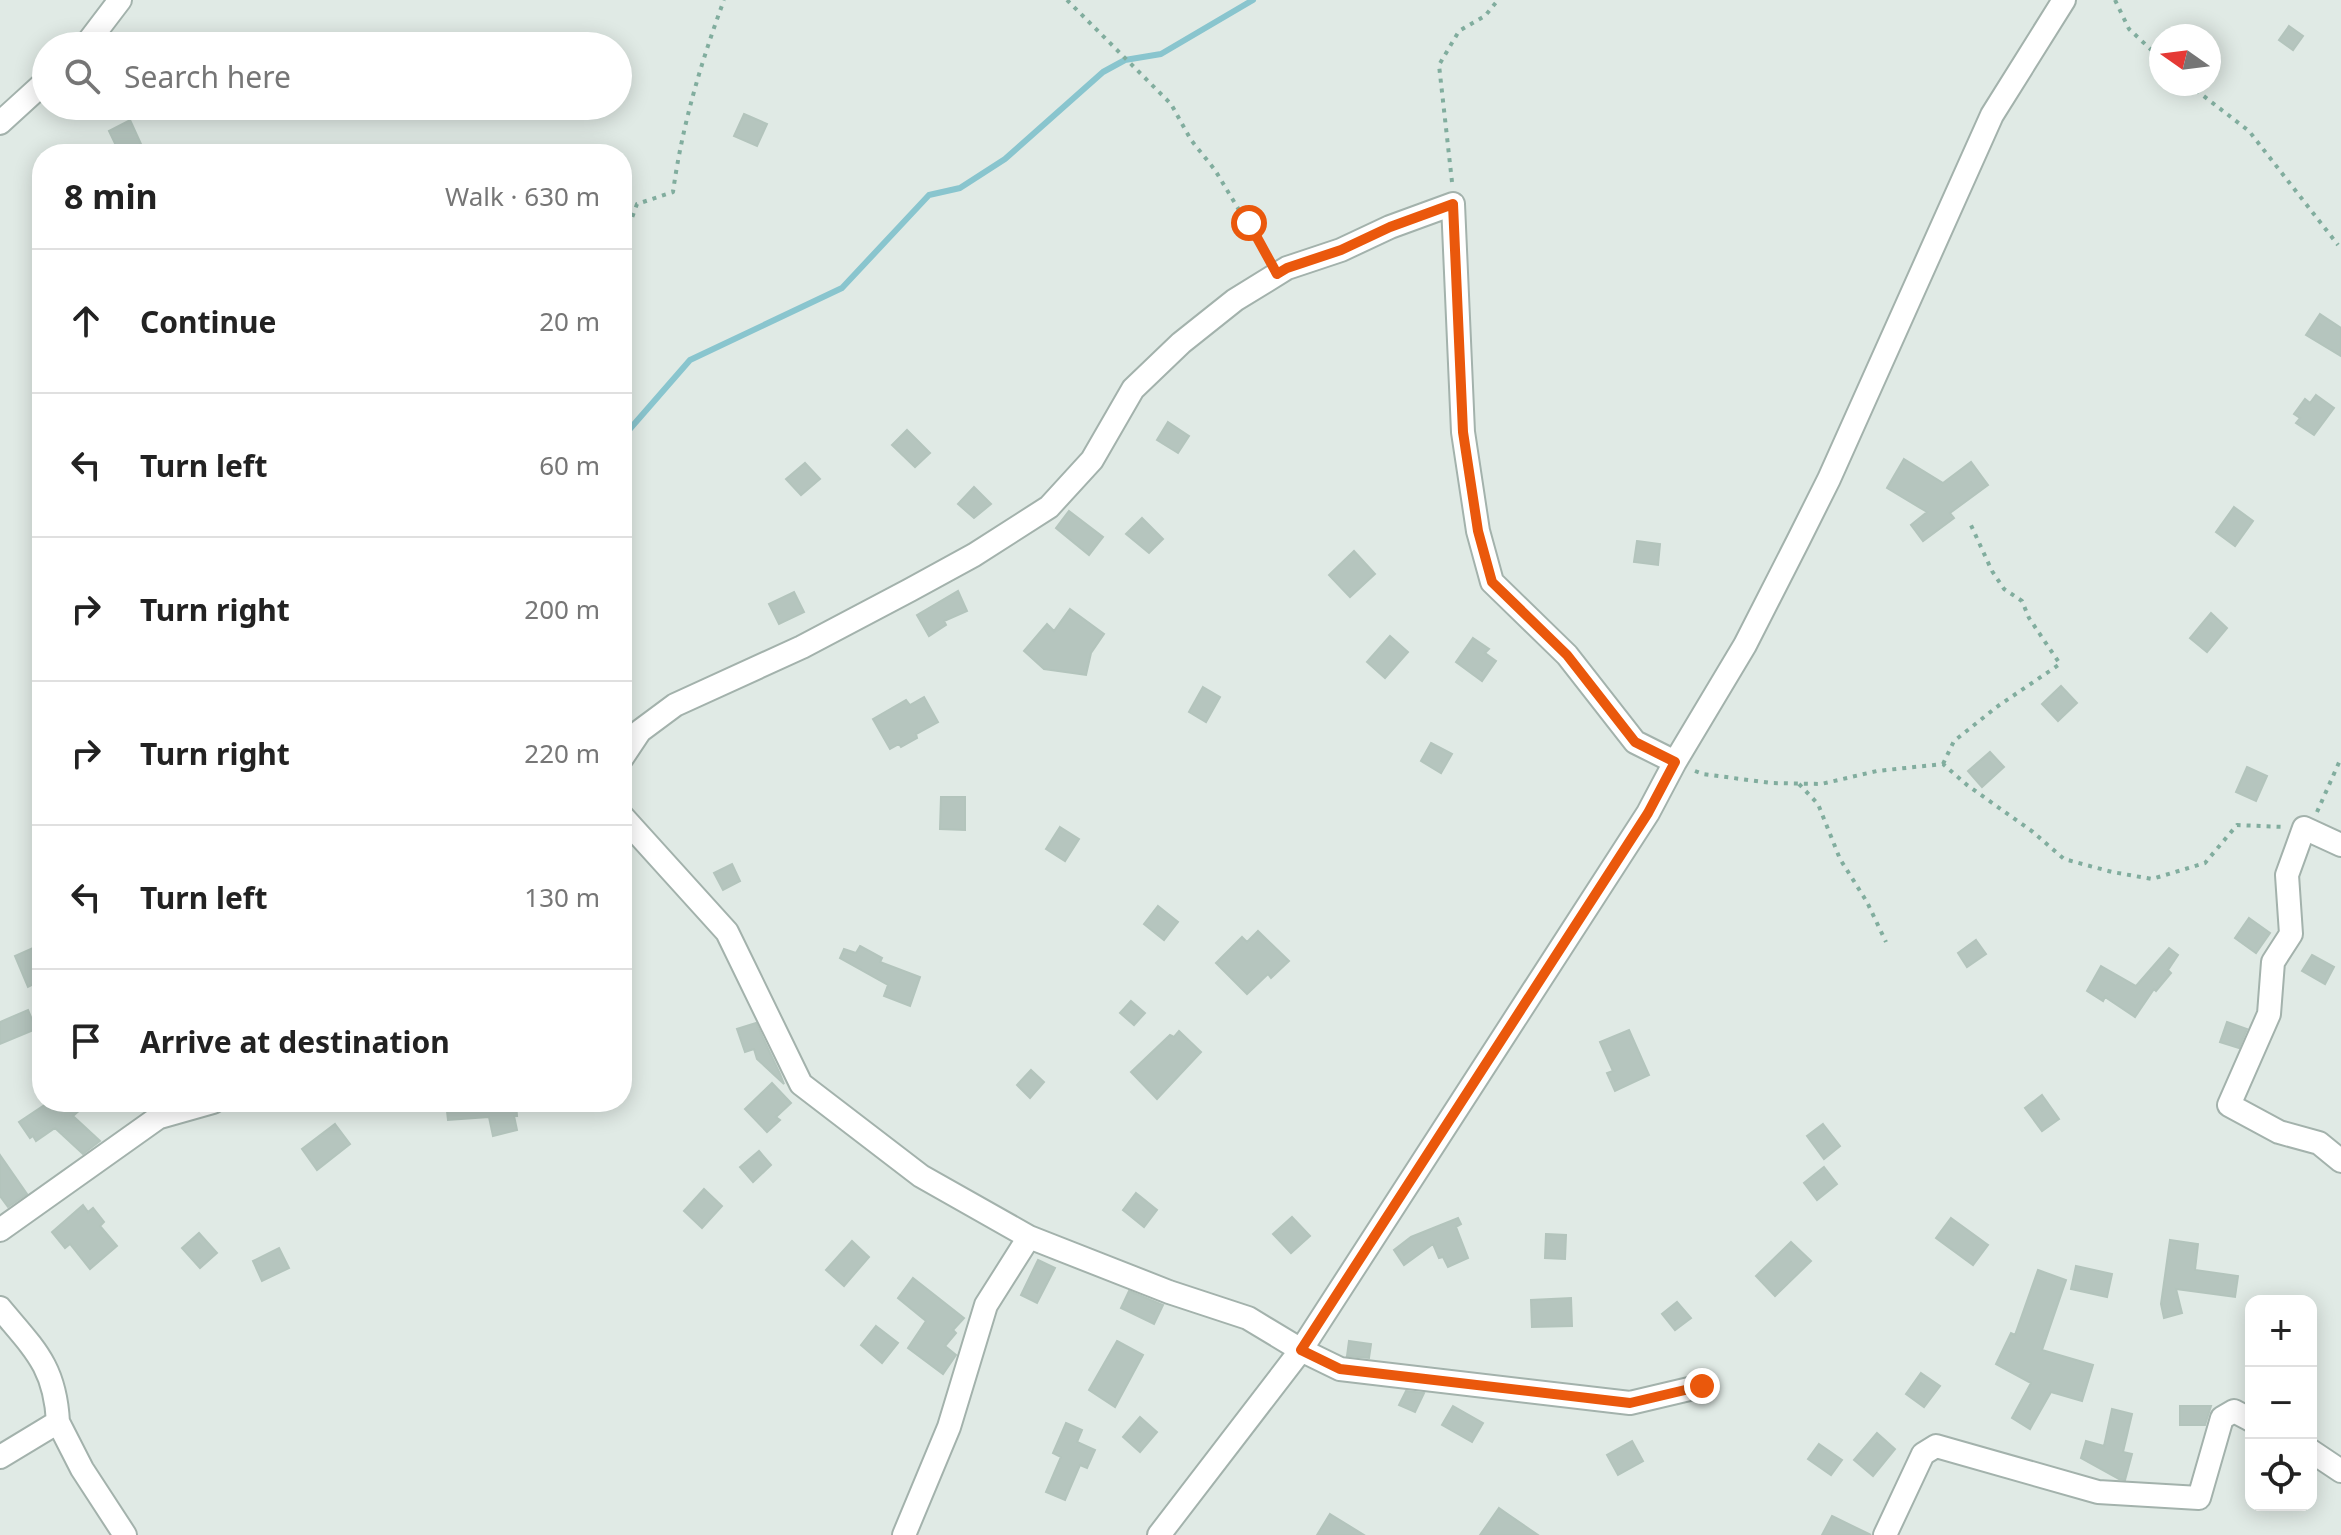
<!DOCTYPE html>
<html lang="en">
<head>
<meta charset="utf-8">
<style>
  :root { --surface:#fff; --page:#f2f2f2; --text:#222; --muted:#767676; --line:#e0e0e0 }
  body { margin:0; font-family:"Noto Sans",sans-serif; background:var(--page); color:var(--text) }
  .controls { position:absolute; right:24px; bottom:24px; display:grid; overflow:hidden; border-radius:16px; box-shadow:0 4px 20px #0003 }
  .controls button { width:72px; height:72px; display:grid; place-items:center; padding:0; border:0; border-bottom:2px solid var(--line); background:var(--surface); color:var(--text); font:40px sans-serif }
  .compass { position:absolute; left:2149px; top:24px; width:72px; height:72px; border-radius:50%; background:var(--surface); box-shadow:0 4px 20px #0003; rotate:284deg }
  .stop { position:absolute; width:24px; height:24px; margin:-18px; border:6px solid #ea580c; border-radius:50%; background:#fff }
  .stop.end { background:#ea580c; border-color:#fff; box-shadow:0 2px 8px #0008 }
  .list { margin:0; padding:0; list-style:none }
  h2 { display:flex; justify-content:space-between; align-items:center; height:104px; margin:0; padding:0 32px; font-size:34px }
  h2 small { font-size:26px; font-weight:400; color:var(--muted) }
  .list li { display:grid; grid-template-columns:52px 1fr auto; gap:24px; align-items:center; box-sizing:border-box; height:144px; padding:0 32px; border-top:2px solid var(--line) }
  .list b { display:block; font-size:30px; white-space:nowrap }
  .list em { font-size:26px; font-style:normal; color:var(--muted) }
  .icon { flex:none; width:44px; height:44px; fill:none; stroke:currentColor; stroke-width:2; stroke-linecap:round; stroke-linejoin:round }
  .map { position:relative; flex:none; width:2341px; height:1535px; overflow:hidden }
  .search { position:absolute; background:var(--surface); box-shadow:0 4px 20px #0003; left:32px; top:32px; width:600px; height:88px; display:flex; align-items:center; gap:20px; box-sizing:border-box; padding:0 28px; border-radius:44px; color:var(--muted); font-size:30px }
  .panel { position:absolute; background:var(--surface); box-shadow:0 4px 20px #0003; left:32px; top:144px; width:600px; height:968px; border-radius:32px }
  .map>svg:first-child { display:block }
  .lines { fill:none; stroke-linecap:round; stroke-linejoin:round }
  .stream { stroke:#89c5ce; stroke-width:6 }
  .building { fill:#b5c5be; stroke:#b3c4bc; stroke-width:2 }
  .minor-casing { stroke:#a3b2ac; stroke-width:26 }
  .path { stroke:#81ad9e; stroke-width:4; stroke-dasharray:4 6; stroke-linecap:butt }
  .minor { stroke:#fff; stroke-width:22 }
  .route { stroke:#ea580c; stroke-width:10 }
</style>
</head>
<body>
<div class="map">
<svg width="2341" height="1535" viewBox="0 0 2341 1535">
  <rect width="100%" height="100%" fill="#e0eae5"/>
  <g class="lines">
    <path class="stream" d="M622 438 690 360 842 288 929 195 960 188 1005 159 1103 72 1125 60 1161 54 1253 0"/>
  </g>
  <path class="building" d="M2289 26 2303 36 2293 50 2279 40Z
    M744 114 767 124 757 146 734 136Z
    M130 120 141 144 120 154 109 131Z
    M2320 314 2341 328V356L2306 335Z
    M2316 395 2334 408 2314 435 2296 423 2300 418 2294 414 2305 399 2310 403Z
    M1168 422 1189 436 1178 453 1157 440Z
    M907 430 930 453 915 467 892 445Z
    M1904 459 1943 483 1971 462 1988 485 1950 513 1954 518 1923 541 1911 525 1927 512 1887 488Z
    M805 463 820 479 801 495 786 479Z
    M974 487 991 504 974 518 958 504Z
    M2234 507 2253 521 2235 546 2216 532Z
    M1069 511 1103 537 1089 555 1056 528Z
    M1142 518 1163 539 1149 553 1126 534Z
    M1637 541 1660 544 1658 565 1634 562Z
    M1354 551 1375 574 1350 597 1329 575Z
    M958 591 967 611 944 621 946 625 929 636 917 615Z
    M794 592 804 612 779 624 769 604Z
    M1070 609 1104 634 1091 653 1086 675 1044 669 1024 651 1047 624 1054 631Z
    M2211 613 2227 628 2207 652 2190 638Z
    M1390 636 1408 652 1385 678 1367 662Z
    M1473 638 1489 649 1485 653 1496 661 1482 681 1456 662Z
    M2061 686 2077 703 2058 721 2042 704Z
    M1203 687 1220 697 1206 722 1189 712Z
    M924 697 938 722 916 734 917 738 901 747 899 744 890 749 873 719 906 700 910 705Z
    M1431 743 1452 754 1441 773 1421 761Z
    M1990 752 2004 767 1982 787 1968 771Z
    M2247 767 2267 776 2256 801 2236 792Z
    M941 797H965V830L940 829Z
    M1060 827 1079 839 1065 861 1046 849Z
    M732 864 740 881 723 890 714 873Z
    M1158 906 1178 922 1164 940 1144 924Z
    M2249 918 2270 933 2256 953 2235 938Z
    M1258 931 1289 961 1271 978 1268 974 1247 994 1216 963 1242 937 1247 942Z
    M1976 940 1986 954 1967 967 1958 953Z
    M42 944V980L28 987 15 956Z
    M860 946 882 958 880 962 920 977 910 1006 884 996 888 985 840 958 844 949 856 953Z
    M2169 948 2178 955 2168 970 2171 973 2156 991 2154 989 2135 1017 2105 997 2103 1001 2087 991 2101 966 2136 986Z
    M2312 955 2334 967 2325 984 2302 971Z
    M1131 1001 1145 1013 1134 1025 1120 1013Z
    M28 1010 36 1029 0 1044V1022Z
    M2227 1022 2247 1029 2239 1048 2220 1042Z
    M756 1023 780 1074 784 1084 757 1059 754 1049 745 1052 737 1029Z
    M1629 1030 1649 1075 1615 1091 1607 1073 1613 1071 1600 1042Z
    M1179 1031 1201 1052 1157 1099 1131 1072 1170 1035 1174 1037Z
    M1031 1070 1044 1082 1030 1098 1017 1085Z
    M772 1083 791 1103 776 1117 780 1120 767 1132 745 1109Z
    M2042 1095 2059 1119 2042 1131 2025 1108Z
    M49 1102H89L73 1116 100 1141 83 1154 55 1128 36 1141 33 1136 30 1138 19 1122Z
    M446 1102H516L517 1116H514L517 1130 493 1136 489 1117 448 1120Z
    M335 1124 350 1144 317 1170 302 1149Z
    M1823 1124 1840 1146 1824 1159 1807 1136Z
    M759 1151 771 1165 753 1182 740 1167Z
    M0 1155 27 1194 8 1207 0 1196Z
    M1824 1167 1837 1184 1817 1200 1804 1183Z
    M704 1189 722 1206 702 1228 684 1211Z
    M1136 1193 1157 1210 1144 1227 1123 1210Z
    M83 1205 88 1212 93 1208 104 1222 100 1226 117 1246 90 1269 70 1244 65 1248 52 1232Z
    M1292 1217 1310 1236 1291 1253 1273 1234Z
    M1458 1218 1461 1224 1456 1227 1468 1258 1448 1267 1443 1257 1439 1258 1433 1244 1404 1265 1394 1250 1411 1237Z
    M1951 1218 1988 1245 1973 1265 1936 1238Z
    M199 1233 217 1253 200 1268 182 1248Z
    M1546 1234 1566 1235 1565 1259 1545 1258Z
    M2170 1240 2198 1244 2195 1270 2238 1276 2235 1297 2176 1289 2182 1313 2164 1318 2161 1304Z
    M852 1241 869 1257 844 1286 826 1270Z
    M1791 1242 1811 1261 1775 1296 1756 1276Z
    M279 1248 289 1268 262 1281 253 1261Z
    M1038 1260 1055 1268 1037 1303 1021 1295Z
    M2076 1266 2112 1274 2107 1297 2071 1289Z
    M2038 1270 2066 1280 2042 1350 2093 1365 2082 1401 2051 1392 2030 1429 2012 1418 2031 1383 1996 1364 2011 1333 2015 1335Z
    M913 1278 964 1318 953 1330 956 1333 945 1346 956 1355 943 1374 908 1348 926 1321 898 1298Z
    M1129 1291 1163 1305 1154 1324 1121 1308Z
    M1571 1298 1572 1326 1532 1327 1531 1300Z
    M1677 1302 1691 1318 1675 1330 1662 1314Z
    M876 1326 898 1343 882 1363 861 1345Z
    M1117 1341 1143 1355 1115 1407 1089 1390Z
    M1349 1341 1371 1344 1369 1358 1347 1356Z
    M1921 1373 1940 1386 1924 1407 1906 1394Z
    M1406 1391 1424 1393 1415 1412 1399 1405Z
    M1453 1406 1483 1423 1472 1442 1442 1425Z
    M2180 1406H2211L2205 1425H2180Z
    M2112 1409 2132 1414 2123 1452 2132 1454 2125 1480 2119 1479 2081 1458 2086 1441 2104 1446Z
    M1140 1417 1157 1432 1140 1452 1123 1437Z
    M1066 1423 1082 1430 1077 1442 1095 1450 1087 1468 1080 1465 1065 1500 1046 1492 1061 1457 1053 1453Z
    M1877 1433 1895 1449 1873 1476 1854 1460Z
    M1632 1441 1643 1461 1618 1475 1607 1455Z
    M1819 1444 1842 1460 1831 1475 1808 1459Z
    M1499 1508 1509 1515 1538 1535H1480Z
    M1330 1514 1364 1535H1317Z
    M1832 1516 1871 1535H1822Z"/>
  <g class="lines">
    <defs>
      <path id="minor" d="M85 46 120 0
        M0 123 46 81
        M622 758 640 731 675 705 802 647 910 590 974 555 1049 507 1092 460 1133 389 1181 343 1235 300 1287 268 1341 250 1390 227 1453 204 1463 432 1478 531 1492 582 1567 655 1635 742 1675 762
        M622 816 727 932 801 1084 921 1176 1029 1237
        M2341 845 2304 828 2287 875 2291 934 2273 962 2269 1014 2229 1105 2279 1132 2319 1143 2341 1161
        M160 1117 213 1102
        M0 1230 159 1117 173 1102
        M0 1308C34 1349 55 1366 58 1422L0 1457
        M58 1422 82 1469 125 1535
        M2311 1451 2341 1471
        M904 1535 949 1427 986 1305 1029 1237 1169 1292 1248 1318 1301 1350 1340 1369 1630 1403 1702 1386
        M1159 1535 1301 1350 1648 813 1675 762 1745 645 1798 541 1829 479 1992 115 2064 0
        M1885 1535 1923 1454 1936 1446 2098 1492 2199 1498 2222 1418 2234 1411 2251 1420"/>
    </defs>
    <use href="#minor" class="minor-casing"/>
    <path class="path" d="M1067 0 1171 104 1191 140 1215 170 1266 255
      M2115 0 2129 29 2161 59
      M2188 84 2249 131 2338 245
      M1452 182 1439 65 1459 31 1485 16 1498 0
      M622 245 637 204 673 192C682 126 701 62 724 0
      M1943 764 1954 741 1998 706 2060 664 2029 618 2022 601 2004 589 1992 571 1970 523
      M1695 771 1703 774 1771 783 1821 784 1877 771 1943 764 1967 785 2033 832 2064 859 2112 872 2152 879 2205 863 2237 825 2284 827
      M1799 784 1818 804 1840 859 1867 902 1886 942
      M2317 812 2341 758"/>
    <use href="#minor" class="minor"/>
  </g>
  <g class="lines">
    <path class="route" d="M1249 223 1277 274 1287 268 1341 250 1390 227 1453 204 1463 432 1478 531 1492 582 1567 655 1635 742 1675 762 1648 813 1301 1350 1340 1369 1630 1403 1702 1386"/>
  </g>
</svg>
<div class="controls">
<button>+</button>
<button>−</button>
<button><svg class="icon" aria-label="locate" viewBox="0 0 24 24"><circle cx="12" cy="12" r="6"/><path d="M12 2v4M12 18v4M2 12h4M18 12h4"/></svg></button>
</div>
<svg class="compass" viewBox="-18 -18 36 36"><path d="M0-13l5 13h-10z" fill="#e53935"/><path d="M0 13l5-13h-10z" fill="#767676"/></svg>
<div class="stop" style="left:1249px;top:223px"></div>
<div class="stop end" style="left:1702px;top:1386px"></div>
<div class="search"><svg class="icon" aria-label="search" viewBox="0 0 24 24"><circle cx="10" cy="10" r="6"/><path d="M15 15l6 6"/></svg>Search here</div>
<section class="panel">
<h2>8 min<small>Walk · 630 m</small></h2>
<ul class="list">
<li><svg class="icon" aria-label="ahead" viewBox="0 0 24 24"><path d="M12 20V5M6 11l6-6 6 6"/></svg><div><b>Continue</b></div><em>20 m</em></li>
<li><svg class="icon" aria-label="left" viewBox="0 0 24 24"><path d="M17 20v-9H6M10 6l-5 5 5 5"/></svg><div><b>Turn left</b></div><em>60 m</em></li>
<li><svg class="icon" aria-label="right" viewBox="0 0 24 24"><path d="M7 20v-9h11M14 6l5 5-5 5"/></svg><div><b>Turn right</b></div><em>200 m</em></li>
<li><svg class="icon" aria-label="right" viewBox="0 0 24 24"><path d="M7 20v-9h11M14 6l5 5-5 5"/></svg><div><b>Turn right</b></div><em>220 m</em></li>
<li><svg class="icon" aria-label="left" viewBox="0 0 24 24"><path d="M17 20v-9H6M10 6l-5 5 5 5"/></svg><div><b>Turn left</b></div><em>130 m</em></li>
<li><svg class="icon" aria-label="arrive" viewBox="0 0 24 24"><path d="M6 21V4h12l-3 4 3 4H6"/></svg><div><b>Arrive at destination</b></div></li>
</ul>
</section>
</div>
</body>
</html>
